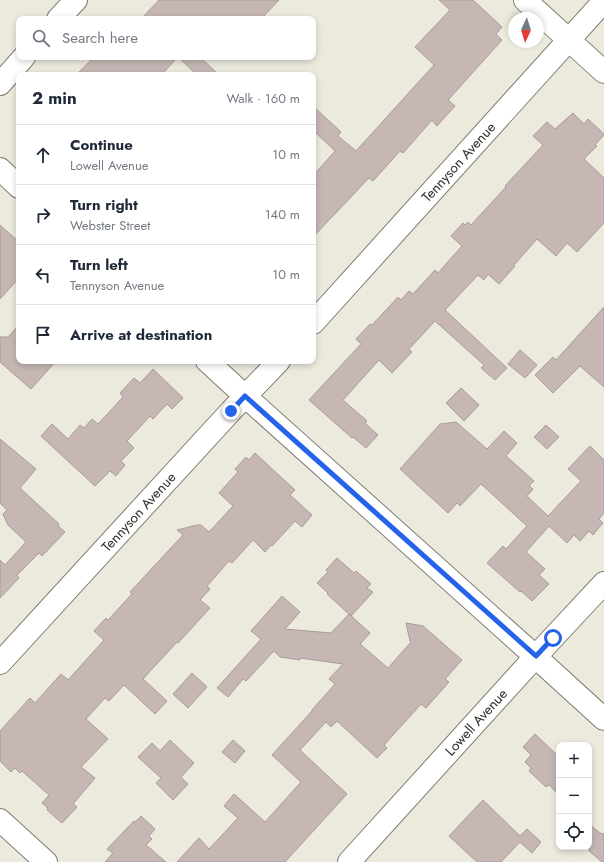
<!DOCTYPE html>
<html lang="en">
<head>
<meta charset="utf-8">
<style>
  :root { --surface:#fff; --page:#f2f2f3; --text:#1f2937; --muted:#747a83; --line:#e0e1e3 }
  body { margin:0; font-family:Jost,sans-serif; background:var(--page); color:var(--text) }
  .controls { position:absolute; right:12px; bottom:12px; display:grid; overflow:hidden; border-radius:8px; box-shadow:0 2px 6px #0003 }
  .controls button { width:36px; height:36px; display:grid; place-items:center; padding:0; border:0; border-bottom:1px solid var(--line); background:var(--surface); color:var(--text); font:20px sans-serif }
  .compass { position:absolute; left:508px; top:12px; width:36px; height:36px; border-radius:50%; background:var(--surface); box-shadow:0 2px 6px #0003; rotate:184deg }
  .stop { position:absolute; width:12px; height:12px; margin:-9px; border:3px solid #2563eb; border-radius:50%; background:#fff }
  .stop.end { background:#2563eb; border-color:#fff; box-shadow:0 1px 4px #0008 }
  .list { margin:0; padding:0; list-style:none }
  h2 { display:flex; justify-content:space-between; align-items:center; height:52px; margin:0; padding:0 16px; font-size:17px }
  h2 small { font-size:13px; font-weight:400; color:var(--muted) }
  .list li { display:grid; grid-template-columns:26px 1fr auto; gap:12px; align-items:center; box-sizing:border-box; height:60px; padding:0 16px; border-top:1px solid var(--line) }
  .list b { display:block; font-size:15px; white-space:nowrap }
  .list p { margin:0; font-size:13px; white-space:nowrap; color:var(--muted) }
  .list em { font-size:13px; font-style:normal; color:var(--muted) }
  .icon { flex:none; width:22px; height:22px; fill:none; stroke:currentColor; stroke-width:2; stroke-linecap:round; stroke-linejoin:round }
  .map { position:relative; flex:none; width:604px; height:862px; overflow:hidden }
  .search { position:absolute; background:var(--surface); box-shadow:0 2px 6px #0003; left:16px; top:16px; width:300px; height:44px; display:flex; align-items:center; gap:10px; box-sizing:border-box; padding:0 14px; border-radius:8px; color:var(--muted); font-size:15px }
  .panel { position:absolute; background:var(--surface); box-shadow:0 2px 6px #0003; left:16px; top:72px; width:300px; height:292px; border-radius:8px }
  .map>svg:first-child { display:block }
  .building { fill:#c6b7b5; stroke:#a99b99 }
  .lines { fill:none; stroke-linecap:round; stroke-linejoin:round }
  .minor-casing { stroke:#7f7c71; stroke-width:24 }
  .secondary-casing { stroke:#7f7c71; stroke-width:24 }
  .minor { stroke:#fff; stroke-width:22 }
  .secondary { stroke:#fff; stroke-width:22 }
  .route { stroke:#2563eb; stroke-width:5 }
  .labels { text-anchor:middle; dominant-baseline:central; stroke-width:3; stroke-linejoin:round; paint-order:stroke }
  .street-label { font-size:14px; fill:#32312c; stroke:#fff }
</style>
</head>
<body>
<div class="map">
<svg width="604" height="862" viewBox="0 0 604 862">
  <rect width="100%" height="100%" fill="#ece9dd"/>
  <path class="building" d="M159 0H279L261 19H141Z
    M439 0H473L502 27 496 34 502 40 448 100 455 106 437 126 432 120 403 153 400 151 373 181 369 178 313 237V176L335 151 313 130V106L341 132 338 136 356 151 434 65 415 47 450 10Z
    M94 57H178L161 75H76Z
    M178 57H200L219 75H197Z
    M573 113 584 124 588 119 604 134V135L595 145 597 146 584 159 604 178V223L577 252 567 243 556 256 537 239 514 265 515 266 499 284 488 274 484 280 478 275 445 310 507 368 495 380 481 368 484 365 435 321 409 349 412 352 392 373 379 360 343 400 367 421 365 423 378 435 366 448 353 437 352 438 309 400 361 344 356 339 370 324 372 325 398 297 401 300 409 291 413 294 435 270 438 273 462 246 451 236 463 223 465 225 468 222 471 225 506 187 505 186 543 145 533 136 547 122 555 129Z
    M0 225 19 242V278L0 299Z
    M604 307V387L580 366 553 393 535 375 553 357 556 360Z
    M19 325V361H56L31 389 0 362V337H8Z
    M520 350 537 365 525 378 508 364Z
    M153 369 183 398 172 409 167 404 153 419 150 416 127 441 134 448 121 461 125 465 116 476 110 471 95 486 41 436 52 424 68 439 80 425 84 428 92 419 98 424 123 397 120 393 134 378 140 383Z
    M461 388 479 405 464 421 446 403Z
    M456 422 487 449 504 431 517 443 506 456 534 481 529 486 533 489 527 496 548 516 581 481 568 469 590 446 604 460V513L599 519 603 523 593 535 589 531 580 541 574 535 567 543 549 526 526 552 545 569 539 575 549 584 532 601 521 591 520 592 487 563 503 546 506 549 527 526 481 484 460 506 457 503 448 513 400 469 440 424Z
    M546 425 559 437 547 449 534 437Z
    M0 439 36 469 20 488 59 524 58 526 65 532 42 556 39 553 17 575 19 578 0 598V560L5 565 26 542 8 525 3 514 7 510 0 503Z
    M255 453 295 490 290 495 312 515 302 527 295 521 272 546 271 545 265 552 253 540 232 563 229 561 207 586 210 589 200 600 210 608 178 643 177 642 143 679 167 701 155 714 124 685 109 701 105 698 86 719 108 739 81 767 95 778 73 804 77 807 62 823 47 810 48 808 42 803 49 795 22 771 20 773 15 768 11 772 0 761V731L30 698 35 703 61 674 68 680 104 640 94 631 106 618 108 620 132 594 130 592 183 535 177 530 197 525H201L209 532 233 506 219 493 238 472 235 469 246 457 249 460Z
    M337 558 354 573 356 571 371 584 367 588 373 592 351 616 327 594 328 593 317 583 328 572 326 570Z
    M282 596 300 612 285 629 331 633 349 614 370 633 360 644 388 668 411 642 410 641 406 623 423 626 462 660 445 679 449 682 426 708 421 704 384 745 387 748 377 758 337 721 331 727 326 722 300 750 347 794 285 862H177L199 838 209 849 238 818 224 806 234 794 265 822 301 782 272 755 312 711V710L335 684 329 679 343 664 300 658V660L280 657 274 651 246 681 243 679 228 697 217 688 261 639 251 631Z
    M192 673 207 687 188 708 173 694Z
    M535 734 559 757V795L549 785 546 787 529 771 531 768 525 762 531 755 523 747Z
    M170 740 194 763 181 777 188 784 173 800 156 783 161 778 138 757 152 743 160 751Z
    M233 740 245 751 235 763 222 752Z
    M483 800 520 836 527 829 541 842 532 853 520 842 501 862H477L449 836Z
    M141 816 155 829 149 836 152 839 146 845 166 862H105L113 853 107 849 134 821 135 822Z
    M589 824 600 833 604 834V862H602L589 851Z"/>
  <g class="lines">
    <defs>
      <g id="minor">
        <path d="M525 0 604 72"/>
        <path d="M58 19 76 0"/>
        <path d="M0 84 24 57"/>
        <path d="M0 169 19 187"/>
        <path id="s1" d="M313 323 604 1"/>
        <path d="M207 361 245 396 527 649 604 719"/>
        <path id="s2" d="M0 663 231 411 279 361"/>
        <path id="s3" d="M349 862 536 656 604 583"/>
      </g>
      <path id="secondary" d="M0 820 46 862"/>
    </defs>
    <use href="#minor" class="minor-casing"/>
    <use href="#secondary" class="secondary-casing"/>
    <use href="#minor" class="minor"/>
    <use href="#secondary" class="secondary"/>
  </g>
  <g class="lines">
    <path class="route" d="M231 411 245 396 536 656 553 638"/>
  </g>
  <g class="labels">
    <g class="street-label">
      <text stroke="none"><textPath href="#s1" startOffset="217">Tennyson Avenue</textPath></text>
      <text stroke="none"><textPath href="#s2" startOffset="205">Tennyson Avenue</textPath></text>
      <text stroke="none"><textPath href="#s3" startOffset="189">Lowell Avenue</textPath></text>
    </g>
  </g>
</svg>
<div class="controls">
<button>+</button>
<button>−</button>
<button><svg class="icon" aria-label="locate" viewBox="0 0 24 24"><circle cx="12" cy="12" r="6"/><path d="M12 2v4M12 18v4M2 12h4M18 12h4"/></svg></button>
</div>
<svg class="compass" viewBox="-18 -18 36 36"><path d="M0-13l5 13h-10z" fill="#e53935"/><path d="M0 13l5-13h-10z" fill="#747a83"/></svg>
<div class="stop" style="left:553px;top:638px"></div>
<div class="stop end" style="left:231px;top:411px"></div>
<div class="search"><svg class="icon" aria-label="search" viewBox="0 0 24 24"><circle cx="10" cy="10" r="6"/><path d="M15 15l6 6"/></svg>Search here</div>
<section class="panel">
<h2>2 min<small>Walk · 160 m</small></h2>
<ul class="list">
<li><svg class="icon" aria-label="ahead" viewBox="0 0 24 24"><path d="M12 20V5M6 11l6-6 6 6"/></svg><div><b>Continue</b><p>Lowell Avenue</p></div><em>10 m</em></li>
<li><svg class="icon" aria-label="right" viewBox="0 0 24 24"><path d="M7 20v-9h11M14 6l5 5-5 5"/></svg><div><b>Turn right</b><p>Webster Street</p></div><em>140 m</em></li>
<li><svg class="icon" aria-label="left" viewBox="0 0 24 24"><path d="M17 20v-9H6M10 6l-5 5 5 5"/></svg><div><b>Turn left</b><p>Tennyson Avenue</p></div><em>10 m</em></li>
<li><svg class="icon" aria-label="arrive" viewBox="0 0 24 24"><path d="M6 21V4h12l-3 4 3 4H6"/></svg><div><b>Arrive at destination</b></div></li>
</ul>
</section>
</div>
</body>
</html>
